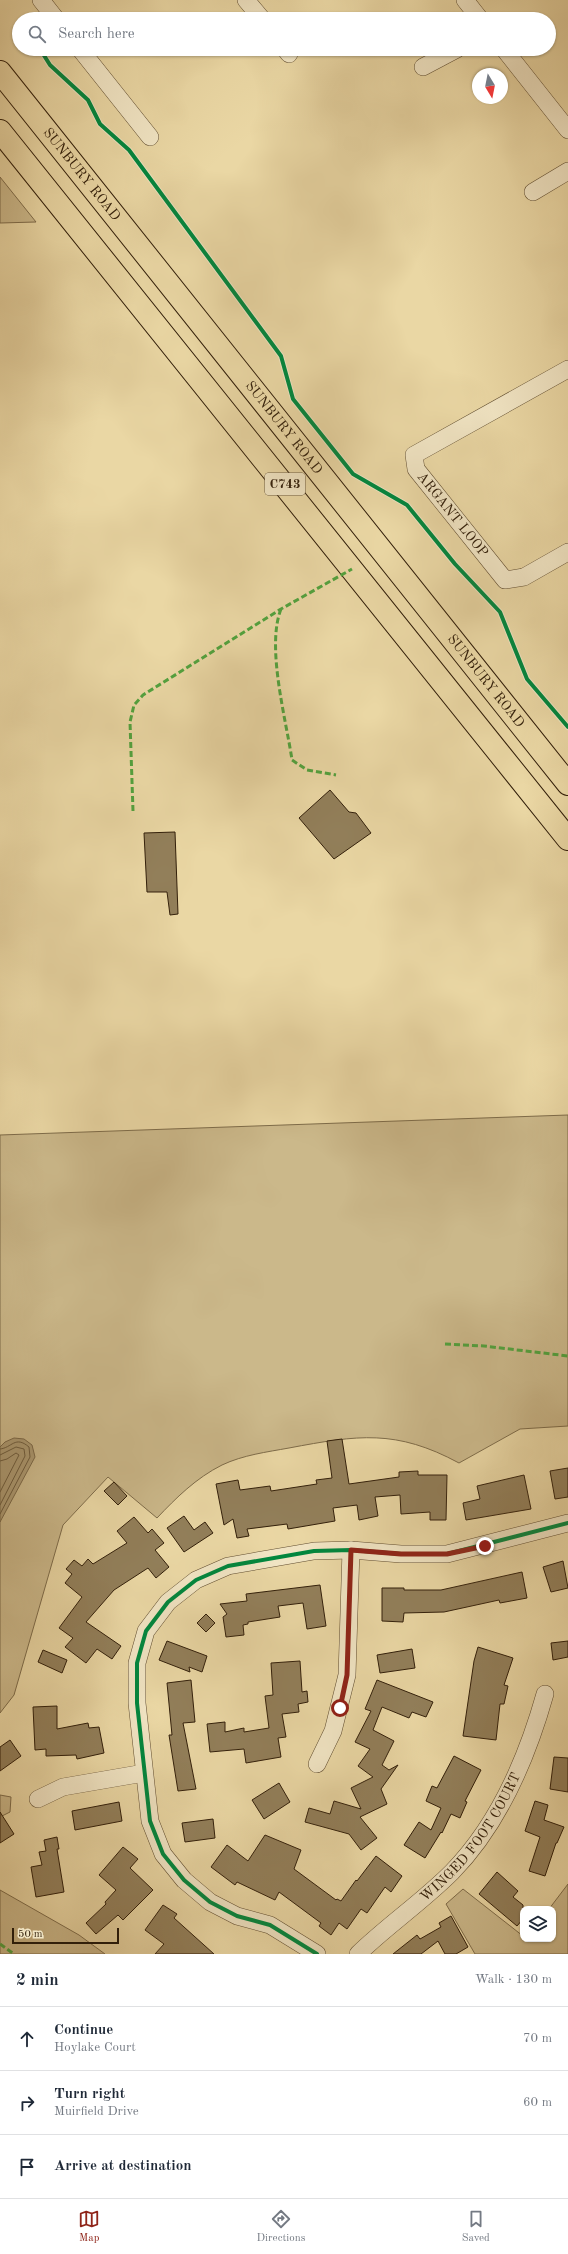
<!DOCTYPE html>
<html lang="en">
<head>
<meta charset="utf-8">
<style>
  :root { --surface:#fff; --page:#f2f2f3; --text:#1f2937; --muted:#747a83; --line:#e0e1e3; --accent:#8f2418 }
  body { margin:0; font-family:"Old Standard TT",serif; background:var(--page); color:var(--text) }
  .controls { position:absolute; right:12px; bottom:12px; display:grid; overflow:hidden; border-radius:8px; box-shadow:0 1px 3px #0004 }
  .controls button { width:36px; height:36px; display:grid; place-items:center; padding:0; border:0; border-bottom:1px solid var(--line); background:var(--surface); color:var(--text); font:20px sans-serif }
  .compass { position:absolute; left:472px; top:68px; width:36px; height:36px; border-radius:50%; background:var(--surface); box-shadow:0 1px 3px #0004; rotate:170deg }
  .scale { position:absolute; left:12px; bottom:10px; width:107px; box-sizing:border-box; padding-left:4px; border:2px solid #321f0a; border-top:0; font-size:11px; line-height:14px; white-space:nowrap; color:#321f0a; -webkit-text-stroke:3px #f1e5c4; paint-order:stroke }
  .stop { position:absolute; width:12px; height:12px; margin:-9px; border:3px solid #8f2418; border-radius:50%; background:#fff }
  .stop.end { background:#8f2418; border-color:#fff; box-shadow:0 1px 4px #0008 }
  .list { margin:0; padding:0; list-style:none }
  h2 { display:flex; justify-content:space-between; align-items:center; height:52px; margin:0; padding:0 16px; font-size:17px }
  h2 small { font-size:13px; font-weight:400; color:var(--muted) }
  .list li { display:grid; grid-template-columns:26px 1fr auto; gap:12px; align-items:center; box-sizing:border-box; height:64px; padding:0 16px; border-top:1px solid var(--line) }
  .list b { display:block; font-size:15px; white-space:nowrap }
  .list p { margin:0; font-size:13px; white-space:nowrap; color:var(--muted) }
  .list em { font-size:13px; font-style:normal; color:var(--muted) }
  .icon { flex:none; width:22px; height:22px; fill:none; stroke:currentColor; stroke-width:2; stroke-linecap:round; stroke-linejoin:round }
  .map { position:relative; flex:none; width:568px; height:1954px; overflow:hidden }
  .search { position:absolute; background:var(--surface); box-shadow:0 1px 3px #0004; left:12px; right:12px; top:12px; height:44px; display:flex; align-items:center; gap:10px; box-sizing:border-box; padding:0 14px; border-radius:22px; color:var(--muted); font-size:15px }
  .sheet { height:244px; background:var(--surface) }
  nav { display:flex; justify-content:space-around; align-items:center; box-sizing:border-box; height:56px; border-top:1px solid var(--line); background:var(--surface); font-size:11px; color:var(--muted) }
  nav a { display:grid; justify-items:center; gap:2px }
  nav .on { color:var(--accent) }
  .map>svg:first-child { display:block }
  .green { fill:#cbb88a; stroke:#7e6c4a }
  .water { fill:#ab9870; stroke:#7b6847 }
  .lines { fill:none; stroke-linecap:round; stroke-linejoin:round }
  .shore { stroke:#6e5c3d; stroke-width:1 }
  .building { fill:#927f5a; stroke:#321f0a }
  .minor-casing { stroke:#604d30; stroke-width:18 }
  .major-casing { stroke:#321f0a; stroke-width:24 }
  .minor { stroke:#f1e5c4; stroke-width:17 }
  .major { stroke:#ead7a4; stroke-width:22 }
  .quiet { stroke:#52a23e; stroke-width:3; stroke-dasharray:6 3; stroke-linecap:butt }
  .cycleway-casing { stroke:#f1e5c4; stroke-width:6 }
  .cycleway { stroke:#00873e; stroke-width:4 }
  .route { stroke:#8f2418; stroke-width:5 }
  .labels { text-anchor:middle; dominant-baseline:central; stroke-width:4; stroke-linejoin:round; paint-order:stroke }
  .shield { fill:#f1e5c4; stroke:#6b5a42; stroke-width:1 }
  .shield-label { font-size:13px; font-weight:bold; fill:#321f0a }
  .street-label { font-size:14px; fill:#321f0a; stroke:#f1e5c4 }
</style>
</head>
<body>
<div class="map">
<svg width="568" height="1954" viewBox="0 0 568 1954">
  <rect width="100%" height="100%" fill="#ead7a4"/>
  <filter id="stains"><feTurbulence type="fractalNoise" baseFrequency=".005" numOctaves="4"/><feColorMatrix values="0 0 0 0 .2 0 0 0 0 .09 0 0 0 0 .02 0 0 0 .5 -.17"/></filter>
  <radialGradient id="worn" r=".72"><stop offset=".6" stop-color="#630" stop-opacity="0"/><stop offset="1" stop-color="#630" stop-opacity=".3"/></radialGradient>
  <path class="green" d="M0 177 36 222 0 223Z
    M568 1115V1426L520 1429 459 1463C396 1429 358 1435 289 1448 267 1452 243 1455 222 1465 196 1478 176 1498 157 1518L108 1477 63 1525 14 1695 0 1713V1135Z
    M0 1795 11 1797 10 1812 0 1817Z
    M568 1884V1954H475L446 1904 463 1889 523 1936V1939H553V1909H549Z
    M0 1890 79 1935 105 1954H0Z"/>
  <path class="water" d="M14 1438 24 1439 32 1445 35 1457 0 1522V1447L5 1442Z"/>
  <g class="lines">
    <path class="shore" d="M0 1449C12 1448 15 1435 29 1447L30 1457 0 1514
      M0 1455 16 1447 24 1449 25 1456 0 1505
      M0 1461 7 1459 16 1453 19 1455 0 1492"/>
  </g>
  <path class="building" d="M330 790 349 812 356 813 371 833 334 859 299 818Z
    M175 832 178 914 170 915 167 892H147L144 833Z
    M342 1439 349 1484 399 1477V1472L418 1471V1475H447L446 1520H430V1512L401 1514 400 1495 375 1497 378 1516 359 1520 357 1505 333 1508 335 1521 288 1529 287 1524 247 1529 249 1536 237 1538 233 1519 224 1525 216 1484 238 1480 240 1490 270 1486 271 1491 317 1484 316 1480 332 1478 327 1441Z
    M568 1468V1497L555 1499 550 1471Z
    M524 1475 531 1509 466 1520 463 1503 480 1499 477 1486Z
    M114 1482 127 1496 118 1505 104 1491Z
    M184 1516 194 1530 205 1522 213 1533 184 1552 167 1528Z
    M134 1517 148 1533 152 1529 164 1543 155 1550 169 1567 156 1578 148 1568 114 1590 86 1622 121 1646 112 1659 97 1649 86 1663 65 1647 73 1638 59 1628 82 1597 65 1583 72 1574 66 1569 74 1560 82 1566 88 1559 93 1564 127 1543 117 1531Z
    M563 1561 568 1588 551 1592 543 1567Z
    M522 1572 527 1598 500 1603 499 1600 444 1612 404 1613 403 1622 382 1621V1588H404V1590H441Z
    M320 1585 326 1626 307 1629 303 1603 278 1606 280 1617 248 1622V1624L243 1625 244 1635 226 1637 223 1617 227 1614 220 1604 247 1601 246 1594Z
    M206 1614 215 1623 206 1632 197 1623Z
    M167 1641 207 1656 202 1672 189 1667 190 1672 159 1660Z
    M568 1641V1657L553 1660 551 1643Z
    M478 1647 513 1658 504 1685 508 1686 504 1704H500L496 1740 463 1736 474 1661Z
    M412 1649 415 1668 380 1673 377 1655Z
    M43 1650 67 1660 62 1673 38 1662Z
    M300 1661 302 1692 307 1691 308 1702 298 1704 299 1712 282 1714 286 1737 278 1738 281 1757 246 1763 244 1749 210 1752 207 1724 225 1722V1732L244 1728V1732L269 1728 265 1696 273 1695 271 1663Z
    M191 1680 195 1722 183 1723 196 1789 178 1791 169 1735H172L167 1683Z
    M377 1680 433 1702 426 1717 412 1712 409 1718 382 1707 373 1730 394 1741 382 1765 389 1770 398 1765 381 1789 387 1804 360 1817 377 1838 361 1850 349 1834 305 1822 309 1808 330 1814 334 1801 361 1809 351 1788 373 1777 358 1766 370 1749 355 1742 371 1711 365 1709Z
    M57 1706V1729L88 1723 89 1728 99 1727 104 1753 77 1759 76 1755 46 1756V1749L35 1750 33 1707Z
    M10 1740 21 1756 0 1771V1747Z
    M454 1756 481 1770 465 1801 467 1802 460 1818 451 1814 442 1833 441 1832 425 1858 404 1845 419 1822 431 1830 441 1808 426 1801 432 1786 437 1788Z
    M554 1757 568 1758V1792L550 1789Z
    M279 1783 290 1802 264 1819 252 1800Z
    M535 1801 548 1805 544 1820 564 1827 557 1843H556L545 1876 529 1871 540 1837 525 1831Z
    M119 1802 122 1821 75 1830 72 1811Z
    M0 1812 14 1834 0 1843Z
    M213 1819 215 1838 185 1842 182 1823Z
    M265 1835 301 1850 294 1869 336 1900 337 1899 341 1901 356 1880 357 1881 376 1856 402 1876 391 1892 385 1887 367 1913 361 1909 347 1929 339 1923 331 1935 319 1926 321 1923 279 1892 275 1900 237 1882 235 1885 211 1867 227 1845 248 1861Z
    M57 1837 59 1849H57L64 1892 36 1897 31 1867 42 1865 39 1852 46 1851 44 1840Z
    M123 1847 138 1859 130 1868 153 1890 123 1920 118 1915 96 1934 86 1923 106 1904 105 1902 116 1890 99 1875Z
    M497 1872 518 1891 513 1897 523 1905V1919L517 1926 479 1894Z
    M163 1905 177 1914 174 1918 214 1954H155L164 1944 145 1930Z
    M451 1916 468 1947 456 1954H445L438 1941 421 1954H393L417 1935 420 1939 441 1927 439 1923Z"/>
  <g class="lines">
    <defs>
      <g id="minor">
        <path d="M41 0 56 19"/>
        <path d="M246 0 262 19"/>
        <path d="M465 0 480 19"/>
        <path d="M80 49 150 137"/>
        <path d="M285 49 289 54"/>
        <path d="M504 49 568 130"/>
        <path d="M423 67 457 49"/>
        <path d="M533 192 568 171"/>
        <path id="s1" d="M568 369 414 455 416 469 505 580 524 577 568 552"/>
        <path d="M317 1764 333 1731 347 1675 351 1550"/>
        <path d="M38 1799 63 1787 144 1773"/>
        <path d="M317 1954 270 1925 237 1916 210 1902 184 1880 163 1854 150 1821 137 1703V1663L146 1631 168 1602 196 1580 228 1566 314 1551 351 1550 401 1554H447L568 1523"/>
        <path id="s2" d="M358 1954C388 1925 422 1902 452 1872 499 1824 527 1758 545 1694"/>
      </g>
      <g id="major">
        <path id="s3" d="M0 72 568 784"/>
        <path d="M0 131 568 839"/>
      </g>
    </defs>
    <use href="#minor" class="minor-casing"/>
    <use href="#major" class="major-casing"/>
    <use href="#minor" class="minor"/>
    <use href="#major" class="major"/>
    <path class="quiet" d="M281 609C266 647 286 719 292 760L307 770 336 775
      M133 811 130 722 134 705 143 695 281 609 352 569
      M445 1344 484 1346 568 1356
      M0 1944 14 1954"/>
    <defs>
      <path id="cycleway" d="M40 49 50 65 88 100 100 124 129 150 281 356 293 399 353 474 407 505 455 564 500 612 527 679 568 727
        M317 1954 270 1925 237 1916 210 1902 184 1880 163 1854 150 1821 137 1703V1663L146 1631 168 1602 196 1580 228 1566 314 1551 351 1550 401 1554H447L568 1523"/>
    </defs>
    <use href="#cycleway" class="cycleway-casing"/>
    <use href="#cycleway" class="cycleway"/>
  </g>
  <g class="lines">
    <path class="route" d="M340 1708 347 1675 351 1550 401 1554H447L485 1546"/>
  </g>
  <g class="labels">
    <rect class="shield" x="265" y="473" width="40" height="22" rx="3"/>
    <g class="shield-label">
      <text x="285" y="484">C743</text>
    </g>
    <g class="street-label">
      <text stroke="none"><textPath href="#s3" startOffset="131">SUNBURY ROAD</textPath></text>
      <text stroke="none"><textPath href="#s3" startOffset="455">SUNBURY ROAD</textPath></text>
      <text stroke="none"><textPath href="#s1" startOffset="249">ARGANT LOOP</textPath></text>
      <text stroke="none"><textPath href="#s3" startOffset="779">SUNBURY ROAD</textPath></text>
      <text stroke="none"><textPath href="#s2" startOffset="164">WINGED FOOT COURT</textPath></text>
    </g>
  </g>
  <rect width="100%" height="100%" filter="url(#stains)"/>
  <rect width="100%" height="100%" fill="url(#worn)"/>
</svg>
<div class="controls">
<button><svg class="icon" aria-label="layers" viewBox="0 0 24 24"><path d="M12 4l9 5-9 5-9-5zM3 14l9 5 9-5"/></svg></button>
</div>
<svg class="compass" viewBox="-18 -18 36 36"><path d="M0-13l5 13h-10z" fill="#e53935"/><path d="M0 13l5-13h-10z" fill="#747a83"/></svg>
<div class="scale">50 m</div>
<div class="stop" style="left:340px;top:1708px"></div>
<div class="stop end" style="left:485px;top:1546px"></div>
<div class="search"><svg class="icon" aria-label="search" viewBox="0 0 24 24"><circle cx="10" cy="10" r="6"/><path d="M15 15l6 6"/></svg>Search here</div>
</div>
<section class="sheet">
<h2>2 min<small>Walk · 130 m</small></h2>
<ul class="list">
<li><svg class="icon" aria-label="ahead" viewBox="0 0 24 24"><path d="M12 20V5M6 11l6-6 6 6"/></svg><div><b>Continue</b><p>Hoylake Court</p></div><em>70 m</em></li>
<li><svg class="icon" aria-label="right" viewBox="0 0 24 24"><path d="M7 20v-9h11M14 6l5 5-5 5"/></svg><div><b>Turn right</b><p>Muirfield Drive</p></div><em>60 m</em></li>
<li><svg class="icon" aria-label="arrive" viewBox="0 0 24 24"><path d="M6 21V4h12l-3 4 3 4H6"/></svg><div><b>Arrive at destination</b></div></li>
</ul>
</section>
<nav>
<a class="on"><svg class="icon" aria-label="map" viewBox="0 0 24 24"><path d="M3 6l6-2 6 2 6-2v14l-6 2-6-2-6 2zM9 4v14M15 6v14"/></svg>Map</a>
<a><svg class="icon" aria-label="directions" viewBox="0 0 24 24"><path d="M12 3l9 9-9 9-9-9zM9 14v-3h6M13 9l2 2-2 2"/></svg>Directions</a>
<a><svg class="icon" aria-label="saved" viewBox="0 0 24 24"><path d="M7 4h10v16l-5-4-5 4z"/></svg>Saved</a>
</nav>
</body>
</html>
